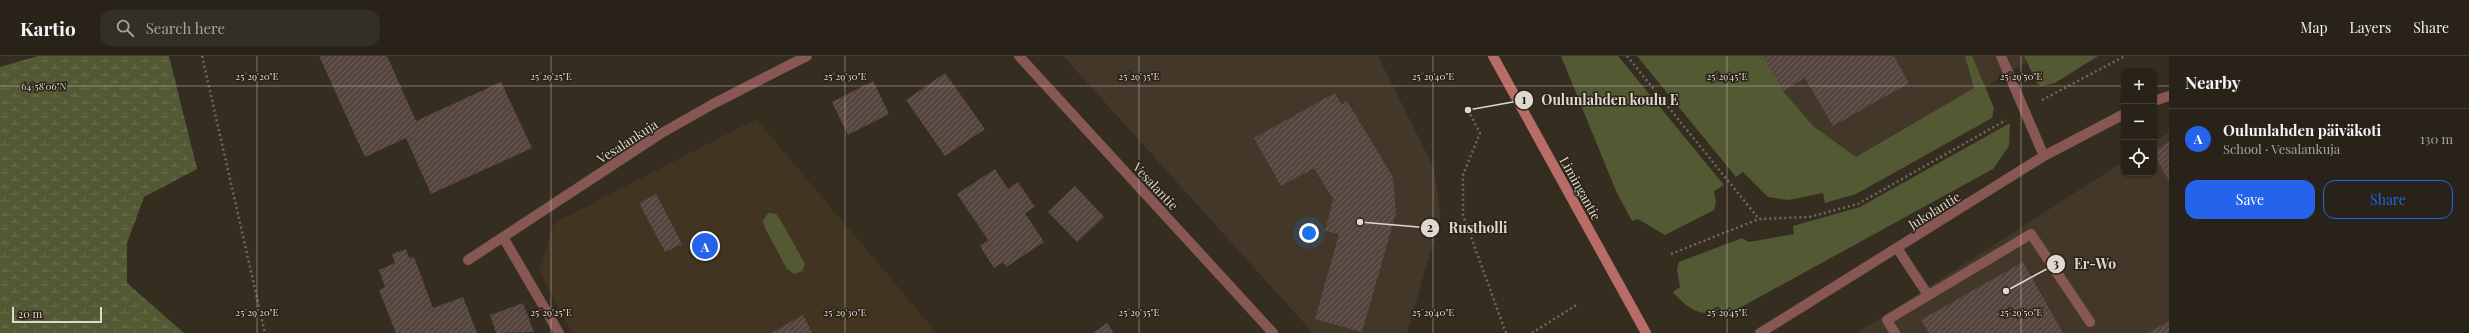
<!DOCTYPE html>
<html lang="en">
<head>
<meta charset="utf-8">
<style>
  :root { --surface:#282218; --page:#342f25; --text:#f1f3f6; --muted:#a5a4a2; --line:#443f37; --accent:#2563eb }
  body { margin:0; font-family:"Playfair Display",serif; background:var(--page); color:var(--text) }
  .controls { position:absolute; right:12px; top:12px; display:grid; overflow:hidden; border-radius:8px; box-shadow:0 1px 3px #0004 }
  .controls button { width:36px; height:36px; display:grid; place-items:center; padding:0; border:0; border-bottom:1px solid var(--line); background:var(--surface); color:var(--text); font:20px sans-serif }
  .scale { position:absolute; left:12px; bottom:10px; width:90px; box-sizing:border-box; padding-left:4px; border:2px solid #ded8d0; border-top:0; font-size:11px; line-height:14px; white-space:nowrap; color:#ded8d0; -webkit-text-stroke:3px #2b2317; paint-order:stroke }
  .you { position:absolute; left:1309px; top:177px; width:14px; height:14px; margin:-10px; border:3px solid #fff; border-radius:50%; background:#1a73e8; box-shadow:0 0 0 6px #1a73e833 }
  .badge { display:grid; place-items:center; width:26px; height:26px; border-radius:50%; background:var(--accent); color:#fff; font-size:13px; font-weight:700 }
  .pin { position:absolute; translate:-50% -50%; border:2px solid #fff; box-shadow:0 1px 4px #0006 }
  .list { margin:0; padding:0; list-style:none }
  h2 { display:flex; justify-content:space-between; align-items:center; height:52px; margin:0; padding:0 16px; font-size:17px }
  h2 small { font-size:13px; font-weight:400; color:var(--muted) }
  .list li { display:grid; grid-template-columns:26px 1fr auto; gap:12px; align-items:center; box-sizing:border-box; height:60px; padding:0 16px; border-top:1px solid var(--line) }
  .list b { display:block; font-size:15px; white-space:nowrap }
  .list p { margin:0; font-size:13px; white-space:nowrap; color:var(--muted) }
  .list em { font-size:13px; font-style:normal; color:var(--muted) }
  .actions { display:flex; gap:8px; padding:12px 16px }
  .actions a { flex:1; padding:9px 0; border:1px solid var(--accent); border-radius:12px; text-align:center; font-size:14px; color:var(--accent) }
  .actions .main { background:var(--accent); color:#fff }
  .icon { flex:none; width:22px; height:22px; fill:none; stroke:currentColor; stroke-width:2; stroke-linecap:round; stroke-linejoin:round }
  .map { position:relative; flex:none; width:2169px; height:277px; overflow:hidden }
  header { display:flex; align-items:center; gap:24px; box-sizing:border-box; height:56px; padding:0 20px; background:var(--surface); border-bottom:1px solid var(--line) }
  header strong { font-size:19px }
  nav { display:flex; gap:22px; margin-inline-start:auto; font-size:14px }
  .search { width:280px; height:36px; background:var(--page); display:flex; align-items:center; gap:10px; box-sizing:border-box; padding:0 14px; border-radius:12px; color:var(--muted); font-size:15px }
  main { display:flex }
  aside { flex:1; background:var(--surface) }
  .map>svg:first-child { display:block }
  .commercial { fill:#423728 }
  .built { fill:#413522 }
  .grass { fill:#525933 }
  .wetland { fill:url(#wetland-marsh) }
  .building { fill:url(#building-hatch) }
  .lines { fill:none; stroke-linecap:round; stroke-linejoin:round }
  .path { stroke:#70695e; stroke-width:2.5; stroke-dasharray:2 3; stroke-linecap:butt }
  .lane { stroke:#875753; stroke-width:10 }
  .street { stroke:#875753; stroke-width:10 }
  .secondary { stroke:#b86c66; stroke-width:10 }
  .ticks { fill:none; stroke:#ded8d0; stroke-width:1; stroke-opacity:0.45 }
  .labels { text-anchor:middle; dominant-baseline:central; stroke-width:3; stroke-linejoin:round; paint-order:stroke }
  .street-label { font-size:13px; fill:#ded8d0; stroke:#2b2317 }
  .ticks-label { font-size:10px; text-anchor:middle; fill:#ded8d0; stroke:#2b2317; stroke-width:3; stroke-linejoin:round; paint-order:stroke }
  .leader { fill:none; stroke:#ded8d0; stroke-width:1.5 }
  .callout-dot { fill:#ded8d0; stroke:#2b2317; stroke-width:1.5 }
  .mark-label { font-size:12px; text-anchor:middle; font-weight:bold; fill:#111 }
  .callout-label { font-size:14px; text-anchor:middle; font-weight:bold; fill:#ded8d0; stroke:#2b2317; stroke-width:3; stroke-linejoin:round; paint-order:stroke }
</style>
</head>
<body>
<header>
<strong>Kartio</strong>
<div class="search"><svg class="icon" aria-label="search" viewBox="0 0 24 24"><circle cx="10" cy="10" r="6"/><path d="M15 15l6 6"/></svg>Search here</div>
<nav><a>Map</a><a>Layers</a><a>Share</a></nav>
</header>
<main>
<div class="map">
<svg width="2169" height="277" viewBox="0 0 2169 277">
  <defs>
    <pattern id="wetland-marsh" width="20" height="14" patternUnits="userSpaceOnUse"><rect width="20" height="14" fill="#525933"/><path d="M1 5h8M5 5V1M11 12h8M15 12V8" fill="none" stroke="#6a7050"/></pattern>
    <pattern id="building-hatch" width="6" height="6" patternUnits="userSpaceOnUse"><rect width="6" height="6" fill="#55453e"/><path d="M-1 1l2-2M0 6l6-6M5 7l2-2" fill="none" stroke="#6d5f59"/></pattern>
  </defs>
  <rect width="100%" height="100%" fill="#352d20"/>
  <path class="commercial" d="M1063 0H1378L1434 112 1441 160 1407 277H1313Z
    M1686 0H2037L1854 110Z
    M2169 76V277H1857L2124 105V117H2154V86Z"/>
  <path class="built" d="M756 63 937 277H572L539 214 554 167Z"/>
  <path class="grass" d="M1561 0H1618L1724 129 1714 135 1716 146 1714 154 1665 179 1638 163 1632 165 1616 135Z
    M1637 0H1764L1783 35 1813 70 1856 101 1974 32 1965 0H1972L1994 52 1992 62 1856 138 1825 147 1823 137 1789 144 1768 141 1743 116 1736 121Z
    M2024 0H2098L2055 27 2041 30 2037 27Z
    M2010 67 2009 90 1993 113 1734 255C1704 260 1693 259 1673 236L1680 231 1677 213 1679 206 1742 182 1749 186 1794 178 1793 170 1860 151Z
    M768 157 776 158 780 163 805 208 802 215 794 218 787 213 765 172 763 165Z"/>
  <path class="wetland" d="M38 0H169L197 113 144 141 127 187V227L184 277H0V11Z"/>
  <path class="building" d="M319 0H387L416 65 501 26 532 92 431 138 406 82 365 101Z
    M1764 0H1894L1909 27 1833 70 1805 22 1783 35Z
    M945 17 985 73 945 100 906 44Z
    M873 25 889 58 848 79 832 46Z
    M1335 37 1342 49 1347 45 1393 121 1396 157 1362 276 1315 263 1339 178 1325 175 1333 143 1314 112 1281 130 1254 82Z
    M2169 86V125L2154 99V95Z
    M995 113 1008 133 1018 126 1035 151 1025 157 1044 186 1006 211 1003 206 994 212 980 190 988 184 957 138Z
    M1075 130 1104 161 1077 186 1048 156Z
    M656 138 682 188 665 196 639 147Z
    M406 193 409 202 414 201 433 252 463 241 477 277H396L379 234 385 231 379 214 395 207 392 198Z
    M2023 206 2063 277H1929L1921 264Z
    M523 247 534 276 496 277 490 259Z
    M803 259 812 277H771Z
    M2169 265V277H2148Z
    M1107 267 1114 277H1093Z"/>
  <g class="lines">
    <path class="path" d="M202 0 265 277
      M1627 0 1759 163
      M2042 44 2125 0
      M1468 54 1480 77 1463 119V159L1506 277
      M1671 198 1759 163 1809 161 1858 148 2006 64
      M1532 277 1578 248"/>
    <path class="lane" d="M503 181 559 277
      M1897 192 1928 239
      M1895 277 1887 264 2031 178 2090 266"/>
    <path class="street" d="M1019 0 1273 277
      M2001 0 2044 100
      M2154 45 2169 40
      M468 204 660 78 713 48 807 0
      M1760 277 2044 100 2124 58"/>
    <path class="secondary" d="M1493 0 1646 277"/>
  </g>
  <path class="ticks" d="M257 0V277M551 0V277M845 0V277M1139 0V277M1433 0V277M1727 0V277M2021 0V277M0 30H2124M2154 30H2169"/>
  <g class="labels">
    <g class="street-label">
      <text transform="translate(627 85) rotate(-33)">Vesalankuja</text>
      <text transform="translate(1156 130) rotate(47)">Vesalantie</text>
      <text transform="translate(1581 132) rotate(61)">Limingantie</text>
      <text transform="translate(1934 154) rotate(-32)">Jukolantie</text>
    </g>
  </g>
  <g class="ticks-label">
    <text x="257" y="24">25°29'20"E</text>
    <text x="551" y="24">25°29'25"E</text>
    <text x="845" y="24">25°29'30"E</text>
    <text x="1139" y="24">25°29'35"E</text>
    <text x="1433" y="24">25°29'40"E</text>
    <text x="1727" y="24">25°29'45"E</text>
    <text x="2021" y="24">25°29'50"E</text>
    <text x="44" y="34">64°58'06"N</text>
    <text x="257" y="260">25°29'20"E</text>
    <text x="551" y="260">25°29'25"E</text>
    <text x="845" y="260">25°29'30"E</text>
    <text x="1139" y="260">25°29'35"E</text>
    <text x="1433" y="260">25°29'40"E</text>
    <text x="1727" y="260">25°29'45"E</text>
    <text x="2021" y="260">25°29'50"E</text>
  </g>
  <path class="leader" d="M1468 54L1524 44M1360 166L1430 172M2006 235L2056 208"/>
  <g class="callout-dot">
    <circle cx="1468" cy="54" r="4"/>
    <circle cx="1360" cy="166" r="4"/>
    <circle cx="2006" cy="235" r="4"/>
    <circle cx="1524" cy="44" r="10"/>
    <circle cx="1430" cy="172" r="10"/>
    <circle cx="2056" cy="208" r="10"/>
  </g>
  <g class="mark-label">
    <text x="1524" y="48">1</text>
    <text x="1430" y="176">2</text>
    <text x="2056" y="212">3</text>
  </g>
  <g class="callout-label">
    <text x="1610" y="49">Oulunlahden koulu E</text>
    <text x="1478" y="177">Rustholli</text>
    <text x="2095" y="213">Er-Wo</text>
  </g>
</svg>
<div class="controls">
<button>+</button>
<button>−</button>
<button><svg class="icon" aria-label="locate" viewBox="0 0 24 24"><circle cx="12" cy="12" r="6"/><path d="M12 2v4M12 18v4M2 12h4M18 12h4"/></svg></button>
</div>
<div class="scale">20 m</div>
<div class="you"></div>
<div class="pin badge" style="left:705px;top:190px">A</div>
</div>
<aside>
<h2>Nearby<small></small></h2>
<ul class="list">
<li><span class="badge">A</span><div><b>Oulunlahden päiväkoti</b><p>School · Vesalankuja</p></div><em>130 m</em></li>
</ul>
<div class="actions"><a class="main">Save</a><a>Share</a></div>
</aside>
</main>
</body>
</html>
